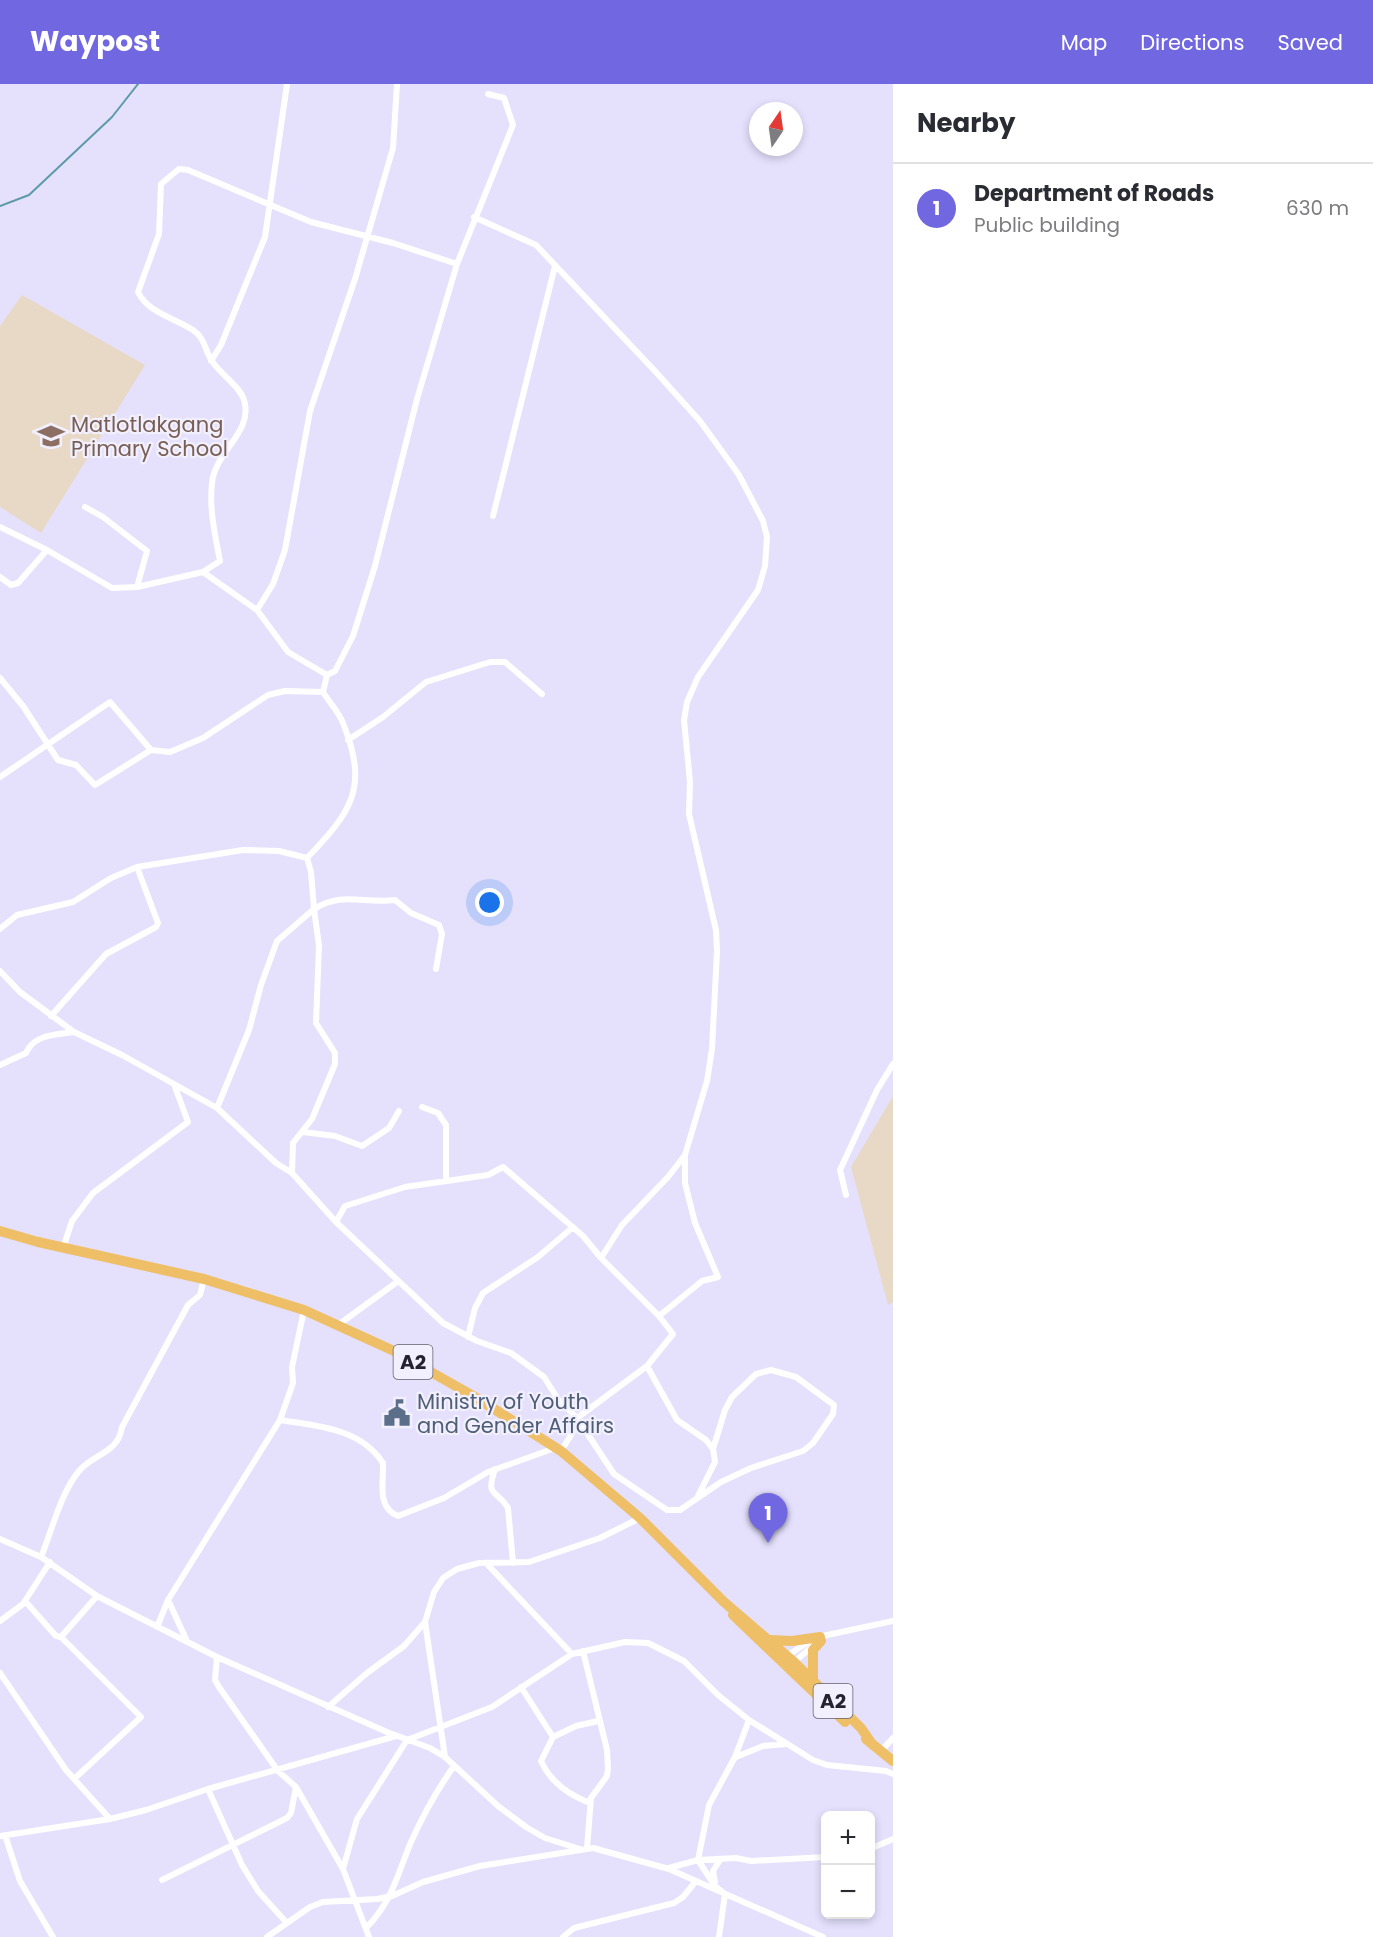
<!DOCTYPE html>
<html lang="en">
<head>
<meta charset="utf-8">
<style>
  :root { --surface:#fff; --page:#f2f2f3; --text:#2b2b33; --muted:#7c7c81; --line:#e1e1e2; --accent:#7067e1 }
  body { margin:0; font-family:Poppins,sans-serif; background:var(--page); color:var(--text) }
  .controls { position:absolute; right:18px; bottom:18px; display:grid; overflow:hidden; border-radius:9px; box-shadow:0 3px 9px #0003 }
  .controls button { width:54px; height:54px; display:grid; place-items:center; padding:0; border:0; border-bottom:2px solid var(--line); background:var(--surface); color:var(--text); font:30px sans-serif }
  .compass { position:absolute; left:749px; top:18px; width:54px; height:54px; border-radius:50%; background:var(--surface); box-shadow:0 3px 9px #0003; rotate:13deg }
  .you { position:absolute; left:490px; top:819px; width:21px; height:21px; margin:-15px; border:4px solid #fff; border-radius:50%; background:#1a73e8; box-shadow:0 0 0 9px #1a73e833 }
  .badge { display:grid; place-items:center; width:39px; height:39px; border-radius:50%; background:var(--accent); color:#fff; font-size:20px; font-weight:700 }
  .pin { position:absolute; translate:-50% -50px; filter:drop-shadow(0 2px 3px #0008) }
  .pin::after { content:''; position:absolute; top:32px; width:21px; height:18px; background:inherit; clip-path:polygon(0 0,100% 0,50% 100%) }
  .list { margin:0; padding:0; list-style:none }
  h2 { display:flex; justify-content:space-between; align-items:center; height:78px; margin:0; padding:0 24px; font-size:26px }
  h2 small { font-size:20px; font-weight:400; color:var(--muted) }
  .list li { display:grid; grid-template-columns:39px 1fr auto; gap:18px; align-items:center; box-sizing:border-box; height:90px; padding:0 24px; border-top:2px solid var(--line) }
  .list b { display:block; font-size:22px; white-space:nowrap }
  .list p { margin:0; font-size:20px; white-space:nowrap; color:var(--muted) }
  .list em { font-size:20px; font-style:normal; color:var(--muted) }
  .map { position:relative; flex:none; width:893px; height:1853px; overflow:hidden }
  header { display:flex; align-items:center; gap:36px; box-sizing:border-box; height:84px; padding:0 30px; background:var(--accent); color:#fff }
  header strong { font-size:28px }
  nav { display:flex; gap:33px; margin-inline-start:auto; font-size:21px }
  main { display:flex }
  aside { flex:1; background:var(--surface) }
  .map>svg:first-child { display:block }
  .education { fill:#e8d9c6 }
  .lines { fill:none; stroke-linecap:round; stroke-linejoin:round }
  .stream { stroke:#5d9aa9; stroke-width:2 }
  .street { stroke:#fff; stroke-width:6 }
  .highway { stroke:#eebf67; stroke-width:10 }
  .labels { text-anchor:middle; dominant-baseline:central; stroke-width:4.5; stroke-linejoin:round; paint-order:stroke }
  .shield { fill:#f2f0fe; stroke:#62606d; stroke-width:1.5 }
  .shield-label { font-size:20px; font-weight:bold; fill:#24232f }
  .education-label { font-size:21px; fill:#785e54; stroke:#f2f0fe; text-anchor:start }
  .service-label { font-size:21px; fill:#4e5e75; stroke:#f2f0fe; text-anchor:start }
</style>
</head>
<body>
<header>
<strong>Waypost</strong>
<nav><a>Map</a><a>Directions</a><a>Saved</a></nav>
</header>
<main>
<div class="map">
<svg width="893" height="1853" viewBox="0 0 893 1853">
  <rect width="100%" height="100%" fill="#e5e1fd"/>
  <path class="education" d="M22 211 145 281 41 449 0 423V242Z
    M893 1012V1218L888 1221 851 1083Z"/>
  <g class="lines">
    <path class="stream" d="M0 122 29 111 112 33 138 0"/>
    <path class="street" d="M474 133 536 161 654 286 700 337 739 391 763 437 767 453 765 482 758 506 698 593 687 618 684 636 690 698 689 730 716 846 717 867 712 965 707 997 685 1071V1099L695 1139 718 1193 702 1197 659 1232
      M211 277 221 261 265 153 287 0
      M493 432 555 182
      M0 443 47 466 112 504 137 503 147 467 103 433 85 423
      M203 488 257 526
      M0 493 11 501 18 499 47 466
      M137 503 203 488 220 477C215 451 209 425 212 399 215 367 254 348 244 316 240 302 220 290 212 277 205 267 205 254 193 246 175 234 148 229 138 208L159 150 161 100 179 85 188 86 311 138 393 159 457 180
      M327 591 288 568 257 526 273 500 285 466 310 327 355 195 393 64 397 0
      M0 594 23 622 58 676 76 681 95 701 151 666 170 668 203 654 268 611 285 607 323 608
      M348 656 383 633 426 598 490 578H505L542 610
      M0 693 110 618 151 666
      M0 845 17 831 73 818 111 794 137 783 243 766 279 767 307 774
      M0 887 20 908 74 948 122 971 217 1024 276 1079 292 1089 336 1138 443 1239 477 1257 511 1269 544 1293 558 1315 577 1334 614 1390 667 1426H680L721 1398 751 1384 803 1367 813 1359 833 1330 834 1321 796 1293 771 1286 756 1290 732 1313 725 1326 713 1365 715 1378 697 1414
      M51 932 106 870 156 843 158 839 137 783
      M0 981 26 969C34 950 56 951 74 948
      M422 1023 438 1029 446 1041V1097
      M217 1024 249 946 261 901 277 857 314 825 311 788 307 774C352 727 369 704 343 639 339 628 329 618 323 608L327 591 335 587 353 552 375 482 417 315 457 180 513 41 504 14 488 10
      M303 1048 335 1052 362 1062 389 1044 399 1027
      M292 1089 293 1059 312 1035 335 980V969L316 939 319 862 314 825C342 807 364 820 395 816L411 829 439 841 442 850 436 885
      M846 1111 840 1086 877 1006 893 980
      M336 1138 345 1122 405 1103 488 1091 503 1083 583 1152 601 1174 659 1232 673 1250 647 1282 577 1334 576 1343 561 1367
      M63 1164 72 1137 93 1109 188 1038 175 1003
      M601 1174 622 1141 668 1093 685 1071
      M338 1241 397 1198
      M468 1253 475 1224 483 1209 538 1173 573 1143
      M647 1282 677 1336 706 1356 713 1365
      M280 1336C317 1342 360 1344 383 1379 384 1398 376 1423 398 1432L444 1414 488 1388 555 1364
      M495 1385C485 1414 497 1405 508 1424L513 1479
      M0 1455 41 1473 97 1512 217 1573 387 1648 430 1664 445 1673 498 1722 526 1743 545 1754 580 1765
      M41 1473C52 1447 60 1410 79 1387 94 1369 118 1370 122 1343L188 1221 200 1211 204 1195
      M486 1479 572 1570
      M168 1516 186 1555
      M25 1517 56 1552 61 1553 141 1633 74 1695
      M0 1537 23 1520 50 1478
      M425 1538 445 1673
      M157 1543 168 1516 280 1336 293 1299 292 1283 304 1226
      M61 1553 97 1512
      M818 1553 893 1537
      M583 1567 607 1666 608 1685 607 1692 591 1714 587 1764
      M787 1572 808 1558
      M217 1573 215 1596 219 1603 278 1687 296 1703 343 1785 369 1853
      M794 1578 813 1562
      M0 1589 66 1686 110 1735
      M521 1603 553 1653 541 1677C550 1697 569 1711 590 1719
      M328 1623 367 1589 404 1562 425 1538 434 1508 443 1494 457 1485 479 1479 529 1478 600 1454 640 1434
      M553 1653 576 1642 598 1637
      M881 1667 893 1654
      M736 1673 763 1662 786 1660
      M208 1705 242 1781 258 1807 286 1838
      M5 1751 20 1797 53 1853
      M0 1752 110 1735 146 1726 208 1705 396 1652
      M870 1765 893 1755
      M669 1784 698 1776 736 1774 751 1777 826 1773
      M343 1785 357 1735 407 1656 492 1623 572 1570 625 1558 648 1559 684 1577 718 1611 749 1636 813 1676 827 1681 886 1687 893 1690
      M162 1796 287 1734 291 1729 296 1703
      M715 1798 713 1787 720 1776
      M367 1843C393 1816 397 1791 411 1758 423 1731 437 1706 454 1682
      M267 1853 310 1823 323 1818 377 1815 392 1812 423 1798 480 1782 593 1764 669 1785 823 1853
      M563 1853 574 1844 674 1819 683 1813 696 1797
      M719 1853 725 1810 715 1802 698 1776 709 1721 735 1673 749 1636"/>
    <path class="highway" d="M0 1147 38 1158 204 1195 304 1226 394 1267 475 1313 561 1367 640 1434 724 1518 794 1578 861 1644 870 1657
      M733 1531 845 1638
      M771 1556 792 1557 820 1553
      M813 1598V1566L821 1557
      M866 1655 893 1677"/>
  </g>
  <defs>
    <symbol id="school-bare" viewBox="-9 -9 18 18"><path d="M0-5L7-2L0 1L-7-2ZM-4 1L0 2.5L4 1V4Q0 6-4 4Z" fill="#8d6e63" stroke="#f2f0fe" stroke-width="2.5" paint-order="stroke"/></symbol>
    <symbol id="civic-bare" viewBox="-9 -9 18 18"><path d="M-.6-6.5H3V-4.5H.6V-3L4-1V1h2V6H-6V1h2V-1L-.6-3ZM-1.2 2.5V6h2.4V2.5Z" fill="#5c6f8a" stroke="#f2f0fe" stroke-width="2.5" paint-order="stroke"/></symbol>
  </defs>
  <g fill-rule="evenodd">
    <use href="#school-bare" x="32" y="333" width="38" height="38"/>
    <use href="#civic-bare" x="378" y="1310" width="38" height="38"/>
  </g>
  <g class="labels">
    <g class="shield">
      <rect x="393.5" y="1261" width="39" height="34" rx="4.5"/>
      <rect x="813.5" y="1600" width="39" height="34" rx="4.5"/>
    </g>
    <g class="shield-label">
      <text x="413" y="1278">A2</text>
      <text x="833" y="1617">A2</text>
    </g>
    <g class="education-label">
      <text x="71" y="340">Matlotlakgang<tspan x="71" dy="24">Primary School</tspan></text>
    </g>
    <g class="service-label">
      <text x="417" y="1317">Ministry of Youth<tspan x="417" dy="24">and Gender Affairs</tspan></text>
    </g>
  </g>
</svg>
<div class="controls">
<button>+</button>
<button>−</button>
</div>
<svg class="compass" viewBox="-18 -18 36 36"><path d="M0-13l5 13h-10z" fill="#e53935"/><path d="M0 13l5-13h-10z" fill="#7c7c81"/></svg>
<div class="you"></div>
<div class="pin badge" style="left:768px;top:1459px">1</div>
</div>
<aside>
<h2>Nearby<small></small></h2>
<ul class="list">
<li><span class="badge">1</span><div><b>Department of Roads</b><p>Public building</p></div><em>630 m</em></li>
</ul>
</aside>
</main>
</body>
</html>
